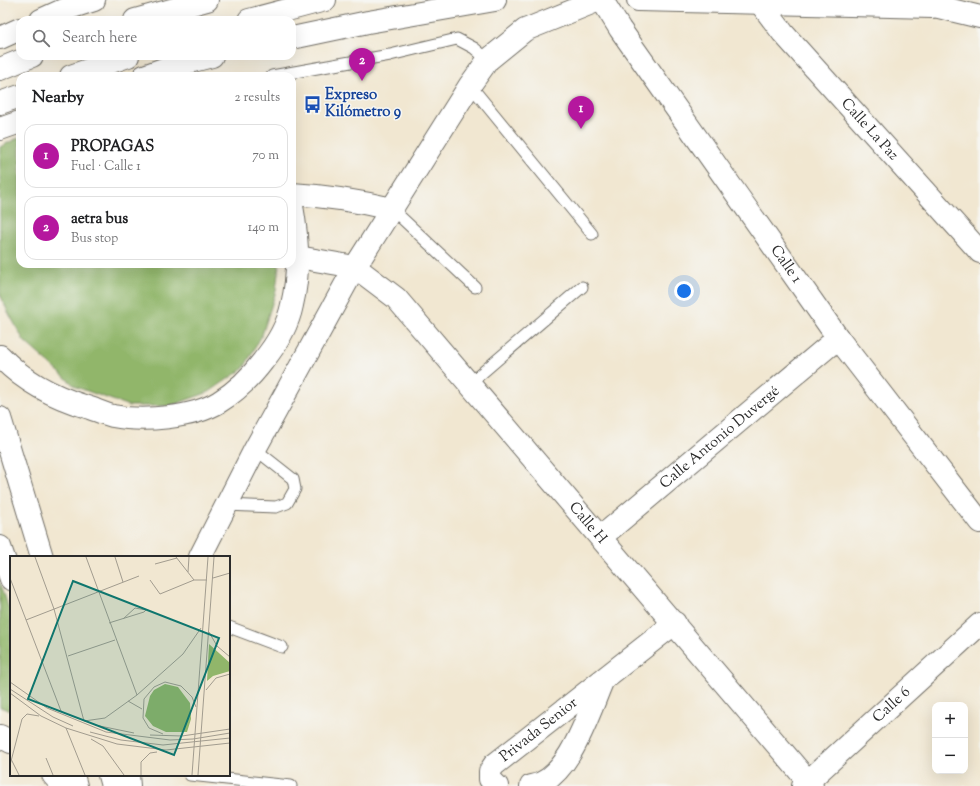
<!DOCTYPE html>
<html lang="en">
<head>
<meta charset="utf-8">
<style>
  :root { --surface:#fff; --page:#f6f6f6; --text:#202124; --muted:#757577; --line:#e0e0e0; --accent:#b5179e }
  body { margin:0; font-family:"Sorts Mill Goudy",serif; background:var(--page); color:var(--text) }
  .controls { position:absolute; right:12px; bottom:12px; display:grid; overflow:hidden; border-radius:8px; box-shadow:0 4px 16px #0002 }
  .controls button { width:36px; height:36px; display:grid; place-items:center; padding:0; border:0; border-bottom:1px solid var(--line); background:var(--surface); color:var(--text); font:20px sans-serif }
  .you { position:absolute; left:684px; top:291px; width:14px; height:14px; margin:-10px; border:3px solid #fff; border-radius:50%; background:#1a73e8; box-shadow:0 0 0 6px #1a73e833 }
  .badge { display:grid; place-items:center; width:26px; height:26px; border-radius:50%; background:var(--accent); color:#fff; font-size:13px; font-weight:700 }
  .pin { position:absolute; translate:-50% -33px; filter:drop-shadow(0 1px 2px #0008) }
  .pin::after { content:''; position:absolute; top:21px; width:14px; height:12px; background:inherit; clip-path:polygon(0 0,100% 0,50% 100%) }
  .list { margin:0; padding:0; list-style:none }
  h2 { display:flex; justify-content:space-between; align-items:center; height:52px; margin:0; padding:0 16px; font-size:17px }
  h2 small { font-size:13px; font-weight:400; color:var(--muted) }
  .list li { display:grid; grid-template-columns:26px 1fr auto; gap:12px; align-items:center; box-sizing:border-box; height:64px; margin:0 8px 8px; padding:0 8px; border:1px solid var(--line); border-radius:12px }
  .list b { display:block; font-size:15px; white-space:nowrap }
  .list p { margin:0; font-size:13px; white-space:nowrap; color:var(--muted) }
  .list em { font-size:13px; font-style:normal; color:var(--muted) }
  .icon { flex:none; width:22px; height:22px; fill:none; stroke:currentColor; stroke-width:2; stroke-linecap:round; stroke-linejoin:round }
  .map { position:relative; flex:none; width:980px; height:786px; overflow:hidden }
  .search { position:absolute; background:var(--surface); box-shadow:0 4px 16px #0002; left:16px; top:16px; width:280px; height:44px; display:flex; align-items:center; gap:10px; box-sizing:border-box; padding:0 14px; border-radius:12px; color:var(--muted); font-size:15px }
  .panel { position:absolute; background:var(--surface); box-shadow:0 4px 16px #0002; left:16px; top:72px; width:280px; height:196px; border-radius:12px }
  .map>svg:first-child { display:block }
  .forest { fill:#91b66a; stroke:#5e704a }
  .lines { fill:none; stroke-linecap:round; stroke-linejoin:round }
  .service-casing { stroke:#706d65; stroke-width:13 }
  .minor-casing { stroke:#706d65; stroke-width:24 }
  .secondary-casing { stroke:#706d65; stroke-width:24 }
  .primary-casing { stroke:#706d65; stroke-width:24 }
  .trunk-casing { stroke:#706d65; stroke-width:24 }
  .service { stroke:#fff; stroke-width:11 }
  .minor { stroke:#fff; stroke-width:22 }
  .secondary { stroke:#fff; stroke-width:22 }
  .primary { stroke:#fff; stroke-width:22 }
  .trunk { stroke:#fff; stroke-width:22 }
  .labels { text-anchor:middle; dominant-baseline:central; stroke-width:3; stroke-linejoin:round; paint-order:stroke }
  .transit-label { font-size:15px; font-weight:bold; fill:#164399; stroke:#f6f6f2; text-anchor:start }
  .street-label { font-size:15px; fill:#2b2b2b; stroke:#f6f6f2 }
  .inset-road { fill:none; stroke:#a29c8f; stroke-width:1 }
  .view { fill:#0f766e; fill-opacity:0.15; stroke:#0f766e; stroke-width:2 }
  .inset-edge { fill:none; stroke:#2b2b2b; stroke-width:2 }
</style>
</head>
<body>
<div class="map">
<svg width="980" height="786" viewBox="0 0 980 786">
  <rect width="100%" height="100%" fill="#f6f6f2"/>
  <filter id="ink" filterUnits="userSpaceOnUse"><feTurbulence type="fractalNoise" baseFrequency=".025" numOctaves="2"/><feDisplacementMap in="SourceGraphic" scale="8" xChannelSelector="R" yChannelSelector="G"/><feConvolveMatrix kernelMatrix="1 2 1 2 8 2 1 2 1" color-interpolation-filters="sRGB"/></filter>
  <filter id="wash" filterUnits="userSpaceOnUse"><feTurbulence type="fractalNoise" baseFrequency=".012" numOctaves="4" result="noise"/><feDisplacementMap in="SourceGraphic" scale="16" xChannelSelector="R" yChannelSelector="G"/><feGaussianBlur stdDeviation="0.9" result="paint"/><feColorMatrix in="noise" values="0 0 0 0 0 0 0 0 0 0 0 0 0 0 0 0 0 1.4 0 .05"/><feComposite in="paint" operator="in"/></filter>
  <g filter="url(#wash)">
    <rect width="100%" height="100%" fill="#f1e7d1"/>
    <path class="forest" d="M20 137V264H279L276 291 262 335 244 368 209 392 170 406H129L76 387 24 341 7 310 0 294V147Z
      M0 581 11 615V711L0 707Z"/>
  </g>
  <g filter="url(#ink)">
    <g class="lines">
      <defs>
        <path id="service" d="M272 76 390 55 457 39 474 48 488 60
          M470 85 592 234
          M392 209 475 287
          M469 384 582 287
          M227 505 276 507 287 503 295 489 293 479 255 449
          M229 627 282 647
          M190 775 291 786"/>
        <g id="minor">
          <path id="s1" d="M602 0 620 29 838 338 980 522"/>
          <path id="s2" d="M761 4 783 33 980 252"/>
          <path id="s3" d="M355 267 396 298 812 786"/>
          <path id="s4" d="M601 537 838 338"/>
          <path id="s5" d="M497 786 490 779V771L494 765 675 623"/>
          <path d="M531 786C568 782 589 712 602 682"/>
          <path id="s6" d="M803 786 980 624"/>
        </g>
        <path id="secondary" d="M292 194C327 196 358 201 392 209
          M298 257 355 267
          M200 557 255 449 355 267 470 85 488 60 525 30 599 0
          M0 736 11 742
          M53 775 63 786
          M128 775 129 786"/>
        <path id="primary" d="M638 0 932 7
          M41 20 63 10 94 0
          M0 38 20 29
          M292 38 368 22 495 0
          M144 76 166 68 212 56
          M0 129 20 122
          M0 356C24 382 54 397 87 407 96 410 105 414 113 416 143 422 193 418 219 402 237 391 251 377 263 361 276 345 288 325 292 305 300 272 298 239 292 206
          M0 418 42 557
          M0 547 11 579
          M73 775 76 786
          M109 775 112 786"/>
        <path id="trunk" d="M910 0 980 17
          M135 20 207 0
          M249 20 325 0
          M166 68 190 56
          M0 69 32 56
          M71 76 128 56
          M0 103 20 96"/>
      </defs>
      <use href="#service" class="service-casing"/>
      <use href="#minor" class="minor-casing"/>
      <use href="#secondary" class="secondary-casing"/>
      <use href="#primary" class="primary-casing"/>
      <use href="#trunk" class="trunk-casing"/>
      <use href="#service" class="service"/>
      <use href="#minor" class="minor"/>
      <use href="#secondary" class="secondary"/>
      <use href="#primary" class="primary"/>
      <use href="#trunk" class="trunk"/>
    </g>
  </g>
  <defs>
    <symbol id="bus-bare" viewBox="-9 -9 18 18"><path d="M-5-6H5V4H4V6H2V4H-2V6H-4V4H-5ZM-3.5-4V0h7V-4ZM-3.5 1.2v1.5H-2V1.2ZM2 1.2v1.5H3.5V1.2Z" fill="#1a4fb4" stroke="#f6f6f2" stroke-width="2.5" paint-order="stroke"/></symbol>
  </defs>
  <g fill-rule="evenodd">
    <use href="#bus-bare" x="300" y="92" width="25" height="25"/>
  </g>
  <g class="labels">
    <g class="transit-label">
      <text x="325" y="95">Expreso<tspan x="325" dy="17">Kilómetro 9</tspan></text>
    </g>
    <g class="street-label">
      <text stroke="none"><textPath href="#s2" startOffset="166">Calle La Paz</textPath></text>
      <text stroke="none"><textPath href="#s1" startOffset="322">Calle 1</textPath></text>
      <text stroke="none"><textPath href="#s4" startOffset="155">Calle Antonio Duvergé</textPath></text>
      <text stroke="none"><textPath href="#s3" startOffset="347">Calle H</textPath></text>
      <text stroke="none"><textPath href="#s6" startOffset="120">Calle 6</textPath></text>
      <text stroke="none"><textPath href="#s5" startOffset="82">Privada Senior</textPath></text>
    </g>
  </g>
  <g transform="translate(10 556)">
    <rect width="220" height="220" fill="#f1e7d1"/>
    <path d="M199 88 220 107V115L203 120 197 125ZM155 128 168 131 180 147 181 163 177 176H156L143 170 135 160 140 140 144 134Z" fill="#91b66a"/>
    <path class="inset-road" d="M25 1 44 53 74 165M76 1 127 139M105 1 113 26M166 1 184 24M145 8 167 2M178 16 179 1M0 22 51 155M203 22 220 17M140 24 150 38 184 24H197M16 64 129 20M99 67 102 66 134 56 136 54 125 52 113 63M199 76 207 90 220 101M58 100 105 84M0 126 37 152 96 176 160 184 183 183 220 177M0 133 43 161 63 170M196 134 206 122 220 118M0 137 31 160 56 172 107 188 156 194 220 187M118 145 132 153M74 165 95 162 127 139 173 98 191 72M85 169 124 177M56 172 75 219M80 176 111 184 153 189 220 182M153 178 139 172 133 162 134 143 144 131 155 126 171 130 182 141 186 151M140 179 172 180 220 173M81 183 93 190 114 219M36 202 43 219M1 203 9 219M0 209 12 163 17 158 29 160M131 219V206L140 197 147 196M182 219 198 1M188 219 204 1"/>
    <path class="view" d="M63 25 209 82 164 199 18 143Z"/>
    <rect width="220" height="220" class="inset-edge"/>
  </g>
</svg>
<div class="controls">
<button>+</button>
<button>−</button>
</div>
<div class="you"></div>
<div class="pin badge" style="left:581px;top:129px">1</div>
<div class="pin badge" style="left:362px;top:81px">2</div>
<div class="search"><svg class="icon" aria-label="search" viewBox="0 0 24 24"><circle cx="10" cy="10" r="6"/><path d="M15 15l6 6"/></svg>Search here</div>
<section class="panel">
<h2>Nearby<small>2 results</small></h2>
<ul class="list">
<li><span class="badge">1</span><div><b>PROPAGAS</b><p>Fuel · Calle 1</p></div><em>70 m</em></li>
<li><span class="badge">2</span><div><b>aetra bus</b><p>Bus stop</p></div><em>140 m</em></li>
</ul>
</section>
</div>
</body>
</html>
